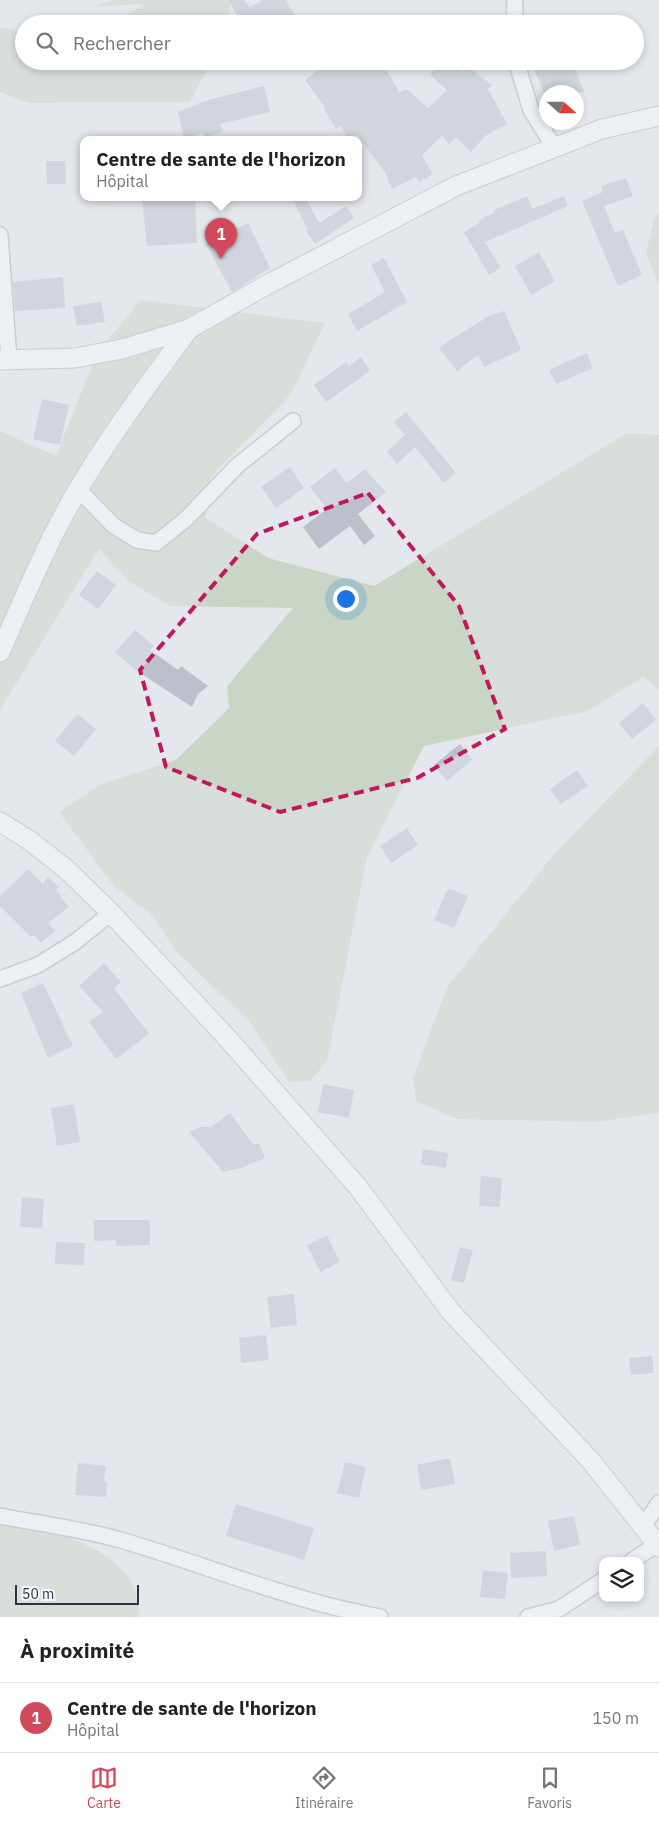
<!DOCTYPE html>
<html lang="fr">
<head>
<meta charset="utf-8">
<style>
  :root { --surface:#fff; --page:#f2f2f2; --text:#222; --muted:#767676; --line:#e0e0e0; --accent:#d1495b }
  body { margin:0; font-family:"IBM Plex Sans",sans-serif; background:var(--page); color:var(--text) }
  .controls { position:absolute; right:15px; bottom:15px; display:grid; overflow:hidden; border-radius:10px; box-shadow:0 2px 8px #0003 }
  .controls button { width:45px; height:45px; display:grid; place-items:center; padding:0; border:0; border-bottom:1px solid var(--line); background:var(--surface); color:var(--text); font:25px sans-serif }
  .compass { position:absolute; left:539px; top:85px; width:45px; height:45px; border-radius:50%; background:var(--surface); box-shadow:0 2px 8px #0003; rotate:111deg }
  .scale { position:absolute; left:15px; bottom:12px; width:124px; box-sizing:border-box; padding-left:5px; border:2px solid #2b3445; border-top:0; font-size:14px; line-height:18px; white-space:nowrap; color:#2b3445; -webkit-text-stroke:4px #f4f6f9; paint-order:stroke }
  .you { position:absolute; left:345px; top:598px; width:18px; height:18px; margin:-12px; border:4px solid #fff; border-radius:50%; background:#1a73e8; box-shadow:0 0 0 8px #1a73e833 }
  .badge { display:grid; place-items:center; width:32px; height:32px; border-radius:50%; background:var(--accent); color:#fff; font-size:16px; font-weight:700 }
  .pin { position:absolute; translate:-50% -41px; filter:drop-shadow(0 1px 2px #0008) }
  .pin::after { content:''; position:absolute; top:26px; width:18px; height:15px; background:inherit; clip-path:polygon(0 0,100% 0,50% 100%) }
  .popup { position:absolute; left:80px; top:136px; width:282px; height:65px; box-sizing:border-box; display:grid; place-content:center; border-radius:10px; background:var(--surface); filter:drop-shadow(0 1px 4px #0005); font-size:16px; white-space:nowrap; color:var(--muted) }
  .popup b { font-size:19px; color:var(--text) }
  .popup::after { content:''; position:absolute; left:50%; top:100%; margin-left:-10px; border:10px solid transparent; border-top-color:var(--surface) }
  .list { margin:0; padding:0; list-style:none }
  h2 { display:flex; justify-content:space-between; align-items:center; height:65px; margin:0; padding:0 20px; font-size:21px }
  h2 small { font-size:16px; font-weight:400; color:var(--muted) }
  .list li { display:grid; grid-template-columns:32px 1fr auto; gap:15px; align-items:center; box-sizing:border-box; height:70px; padding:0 20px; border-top:1px solid var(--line) }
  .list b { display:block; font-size:19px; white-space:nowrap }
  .list p { margin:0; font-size:16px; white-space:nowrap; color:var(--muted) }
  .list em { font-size:16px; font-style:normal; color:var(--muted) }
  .icon { flex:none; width:28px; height:28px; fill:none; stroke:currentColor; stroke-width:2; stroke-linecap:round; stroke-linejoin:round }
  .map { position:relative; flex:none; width:659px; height:1617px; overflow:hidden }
  .search { position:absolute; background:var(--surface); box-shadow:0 2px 8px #0003; left:15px; right:15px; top:15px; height:55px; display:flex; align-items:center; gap:12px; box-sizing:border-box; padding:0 18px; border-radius:28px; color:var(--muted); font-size:19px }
  .sheet { height:135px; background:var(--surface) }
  nav { display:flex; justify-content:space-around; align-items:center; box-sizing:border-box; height:70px; border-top:1px solid var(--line); background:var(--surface); font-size:14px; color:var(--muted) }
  nav a { display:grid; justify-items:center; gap:2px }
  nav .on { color:var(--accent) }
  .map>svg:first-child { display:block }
  .green { fill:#c9d6c5 }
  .building { fill:#bbc0ca }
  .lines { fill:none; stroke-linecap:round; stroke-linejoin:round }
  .minor-casing { stroke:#a9aeb7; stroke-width:18 }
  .tertiary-casing { stroke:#a9aeb7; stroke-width:21 }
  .minor { stroke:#f7f8fa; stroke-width:15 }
  .tertiary { stroke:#f7f8fa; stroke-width:19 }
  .marked { fill:none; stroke:#c2185b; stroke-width:4; stroke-dasharray:10 6; stroke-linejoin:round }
</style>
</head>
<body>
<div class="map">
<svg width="659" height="1617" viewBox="0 0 659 1617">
  <rect width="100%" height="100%" fill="#e4e7ec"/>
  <path class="green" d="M113 0H231L227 24H113L144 4 91 7Z
    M0 28 24 30V61H211L190 102 29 103 0 92Z
    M659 212V287L646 253 655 217Z
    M141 300 325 323 291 394 210 478 206 518 268 558 374 586 627 433 659 435V690L643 677 588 711 424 746 367 857 327 1061 310 1081 289 1082 249 1021 177 952 150 913 114 886 59 812 101 784 176 760 229 708 227 686 293 608 170 606 130 582 99 549 0 710V431L56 456 97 353Z
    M659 746V1113L595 1122 457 1119 416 1101 413 1078 447 987 555 853Z
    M18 1519C56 1533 115 1548 134 1586 138 1594 138 1608 139 1617H0V1521Z"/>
  <path class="building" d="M228 0H244L250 7 263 0H286L295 16 282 24H242Z
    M330 61H378L385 68 400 93 403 90H408L428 108 447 90 430 75 441 61H452L464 72 468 67 492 85 488 89 507 124 485 136 471 152 456 137 449 144 442 136 422 155 433 174 419 182 416 177 392 189 385 172 357 135 349 140 341 126 336 129 324 109 325 107 305 80Z
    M541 61H572L584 92H544L532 65Z
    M264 86 270 112 220 124 223 131 205 138 203 133 184 138 178 112 208 100Z
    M46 161H65L66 184H47Z
    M626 178 633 196 604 206 615 233 623 230 642 275 618 286 582 201 603 192 601 186Z
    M527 196 532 209 564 196 568 206 485 242 501 268 489 275 464 232 480 222 479 220 495 212 494 210Z
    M142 198H195L197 243 147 246Z
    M292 198H306L319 223 346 206 354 218 315 244 306 231 308 230Z
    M248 223 270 268 232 292 206 244Z
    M539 252 555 281 531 295 515 266Z
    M384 258 407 302 357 331 348 314 385 292 371 265Z
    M63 277 65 308 15 311 13 282Z
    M101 302 105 322 77 326 73 306Z
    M504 311 521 350 484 367 478 355 457 371 439 348 456 336 491 315Z
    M587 353 593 368 556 384 549 370Z
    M361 357 370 371 326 402 314 385 346 362 349 366Z
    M42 399 69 405 60 445 33 439Z
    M406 412 456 473 444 483 415 447 397 464 387 452 405 435 394 422Z
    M290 467 304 488 276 508 261 487Z
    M335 468 346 483 365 469 386 492 358 514 375 536 364 545 350 526 319 549 303 527 327 509 310 487Z
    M97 571 116 585 98 609 79 595Z
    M135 630 154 646 150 650 178 670 181 666 208 686 198 694 192 707 134 669 115 652Z
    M643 703 656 720 632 739 619 723Z
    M77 714 96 729 74 756 55 741Z
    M460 744 472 760 447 781 434 765Z
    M577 770 588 786 561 804 550 789Z
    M407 828 418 845 391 863 380 846Z
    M28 869 43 884 48 877 59 887 56 890 69 907 48 923 55 931 41 943 34 935 31 937 0 906V896Z
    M448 888 468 896 454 928 434 920Z
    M104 963 121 982 114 988 149 1034 116 1059 89 1022 103 1012 79 986Z
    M43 983 73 1046 48 1058 21 993Z
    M323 1084 354 1090 349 1118 318 1112Z
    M74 1104 80 1142 57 1146 51 1108Z
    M230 1113 254 1145 259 1143 265 1158 241 1168 223 1172 189 1132 201 1127H211Z
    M423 1149 448 1153 446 1168 421 1164Z
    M481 1176 502 1178 500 1207 479 1206Z
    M22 1197 44 1199 42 1228 20 1227Z
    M94 1220H150V1245L116 1246V1240L94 1241Z
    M327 1235 340 1262 320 1272 307 1245Z
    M56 1242 85 1243 84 1265 55 1264Z
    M460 1247 473 1250 464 1283 451 1280Z
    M294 1294 297 1325 271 1328 267 1297Z
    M266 1335 269 1360 241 1363 239 1338Z
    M652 1356 654 1373 631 1375 629 1358Z
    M450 1458 455 1484 421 1490 417 1465Z
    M345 1462 366 1467 359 1498 337 1493Z
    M78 1463 106 1466 104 1481H107L106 1497 75 1495Z
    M236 1504 314 1528 304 1560 226 1536Z
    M574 1516 580 1545 554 1551 548 1521Z
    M546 1551 547 1576 511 1578 510 1553Z
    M483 1570 508 1573 505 1599 480 1597Z"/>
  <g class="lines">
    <defs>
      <path id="minor" d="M514 24 515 0
        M516 61 531 110 554 147
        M0 235 9 360
        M78 489 114 526 137 540 156 543 186 519 237 466 293 421
        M0 979 38 965 75 942 111 913
        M0 1516C41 1524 84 1529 124 1541 209 1566 291 1601 380 1617
        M643 1526 659 1503
        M632 1561 657 1544
        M528 1617 559 1609 603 1580"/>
      <path id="tertiary" d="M0 360 75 358 122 349 189 329 261 288 456 186 602 129 659 116
        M0 652C25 597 48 539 79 488 112 432 151 381 189 329
        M0 822 29 840 66 869 111 913 229 1040 358 1187 451 1312 591 1461 659 1547"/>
    </defs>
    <use href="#minor" class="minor-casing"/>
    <use href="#tertiary" class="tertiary-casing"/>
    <use href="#minor" class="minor"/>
    <use href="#tertiary" class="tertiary"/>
  </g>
  <path d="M0 0H659V1617H0ZM368 493 459 606 505 729 417 778 280 812 166 767 140 670 257 534Z" fill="#e4e7ec" fill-opacity=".55" fill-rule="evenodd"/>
  <path class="marked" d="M368 493 459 606 505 729 417 778 280 812 166 767 140 670 257 534Z"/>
</svg>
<div class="controls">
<button><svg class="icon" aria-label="layers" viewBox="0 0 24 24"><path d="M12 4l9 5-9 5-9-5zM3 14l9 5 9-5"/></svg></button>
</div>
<svg class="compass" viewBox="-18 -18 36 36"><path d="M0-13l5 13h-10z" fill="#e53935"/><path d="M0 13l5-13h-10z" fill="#767676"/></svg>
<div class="scale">50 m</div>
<div class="you"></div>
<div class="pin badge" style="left:221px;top:259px">1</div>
<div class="popup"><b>Centre de sante de l'horizon</b>Hôpital</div>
<div class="search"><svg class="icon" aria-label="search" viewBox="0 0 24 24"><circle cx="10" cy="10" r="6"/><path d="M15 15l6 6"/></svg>Rechercher</div>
</div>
<section class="sheet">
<h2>À proximité<small></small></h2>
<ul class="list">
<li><span class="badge">1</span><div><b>Centre de sante de l'horizon</b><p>Hôpital</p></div><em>150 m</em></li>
</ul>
</section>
<nav>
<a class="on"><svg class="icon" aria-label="map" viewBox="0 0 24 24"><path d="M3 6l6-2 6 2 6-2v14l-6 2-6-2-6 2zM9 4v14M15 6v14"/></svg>Carte</a>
<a><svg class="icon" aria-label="directions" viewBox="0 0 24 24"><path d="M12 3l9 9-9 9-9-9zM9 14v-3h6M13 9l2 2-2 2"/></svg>Itinéraire</a>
<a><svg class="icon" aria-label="saved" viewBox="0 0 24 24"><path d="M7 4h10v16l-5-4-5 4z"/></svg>Favoris</a>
</nav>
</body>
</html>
